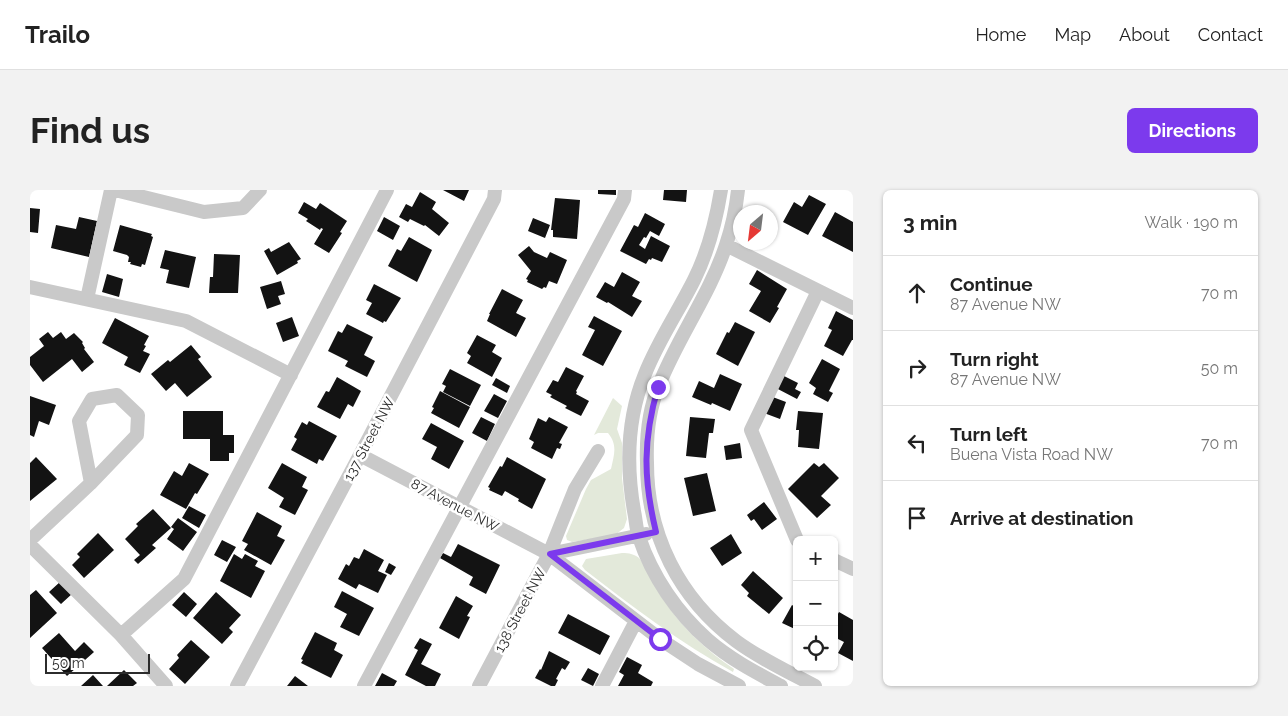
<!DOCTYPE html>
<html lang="en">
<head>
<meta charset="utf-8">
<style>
  :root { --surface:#fff; --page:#f2f2f2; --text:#222; --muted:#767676; --line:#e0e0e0; --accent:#7c3aed }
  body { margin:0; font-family:Raleway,sans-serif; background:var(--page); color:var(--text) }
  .controls { position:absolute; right:15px; bottom:15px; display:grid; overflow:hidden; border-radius:8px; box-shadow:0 1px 4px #0004 }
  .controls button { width:45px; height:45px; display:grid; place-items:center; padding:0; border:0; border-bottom:1px solid var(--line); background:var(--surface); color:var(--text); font:25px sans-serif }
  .compass { position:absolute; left:703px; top:15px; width:45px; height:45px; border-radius:50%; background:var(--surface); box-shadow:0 1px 4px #0004; rotate:208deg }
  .scale { position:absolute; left:15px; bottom:12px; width:105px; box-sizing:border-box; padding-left:5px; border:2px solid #2c2c2c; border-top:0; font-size:14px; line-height:18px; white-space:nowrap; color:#2c2c2c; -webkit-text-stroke:4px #fff; paint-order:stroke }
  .stop { position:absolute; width:15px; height:15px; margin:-11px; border:4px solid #7c3aed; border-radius:50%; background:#fff }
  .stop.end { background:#7c3aed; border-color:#fff; box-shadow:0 1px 5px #0008 }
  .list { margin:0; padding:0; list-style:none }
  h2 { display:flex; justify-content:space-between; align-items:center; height:65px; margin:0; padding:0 20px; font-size:21px }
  h2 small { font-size:16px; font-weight:400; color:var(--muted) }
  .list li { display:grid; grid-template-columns:32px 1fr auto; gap:15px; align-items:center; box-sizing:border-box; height:75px; padding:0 20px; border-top:1px solid var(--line) }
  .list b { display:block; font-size:19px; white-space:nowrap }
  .list p { margin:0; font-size:16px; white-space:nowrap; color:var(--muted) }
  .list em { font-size:16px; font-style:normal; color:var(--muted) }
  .icon { flex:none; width:28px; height:28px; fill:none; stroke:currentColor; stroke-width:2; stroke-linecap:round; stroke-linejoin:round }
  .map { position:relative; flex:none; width:823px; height:496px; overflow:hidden; border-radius:8px }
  header { display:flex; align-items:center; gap:30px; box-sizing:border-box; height:70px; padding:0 25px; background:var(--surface); border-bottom:1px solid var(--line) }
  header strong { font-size:24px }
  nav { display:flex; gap:28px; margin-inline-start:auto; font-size:18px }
  .intro { display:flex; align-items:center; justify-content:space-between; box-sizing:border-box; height:120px; padding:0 30px }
  h1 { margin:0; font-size:35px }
  .button { padding:12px 22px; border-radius:8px; background:var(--accent); color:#fff; font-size:18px; font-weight:700 }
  main { display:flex; gap:30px; padding:0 30px }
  aside { flex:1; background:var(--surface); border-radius:8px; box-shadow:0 1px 4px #0004 }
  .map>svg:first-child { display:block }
  .green { fill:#e3e9da }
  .building { fill:#131313 }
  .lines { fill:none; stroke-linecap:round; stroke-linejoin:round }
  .minor { stroke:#c9c9c9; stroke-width:14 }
  .route { stroke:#7c3aed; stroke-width:6 }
  .labels { text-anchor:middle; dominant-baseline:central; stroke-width:5; stroke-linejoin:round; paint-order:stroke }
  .street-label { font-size:14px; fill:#2c2c2c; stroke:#fff }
</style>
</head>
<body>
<header>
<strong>Trailo</strong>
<nav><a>Home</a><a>Map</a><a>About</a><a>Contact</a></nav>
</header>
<div class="intro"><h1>Find us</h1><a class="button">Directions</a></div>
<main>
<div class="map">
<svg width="823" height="496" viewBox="0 0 823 496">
  <rect width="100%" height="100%" fill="#fff"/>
  <path class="green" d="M583 208 592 216 587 239 592 253V288L597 329 594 338 585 345 542 352 537 350 536 346 556 299 561 290 581 279C584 265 588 255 578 243H568L564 245Z
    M592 363C599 363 605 364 610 369 619 380 624 397 633 409 651 437 677 461 704 479L703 482C649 452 604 418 555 380L552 376 556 369Z"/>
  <path class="building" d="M413 0H439L434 11Z
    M568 0H586V5L568 4Z
    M634 0H657L656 12 633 10Z
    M390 2 406 12 402 19 419 33 409 46 395 35 394 36 380 29 378 32 369 27 376 14 382 17Z
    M779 5 796 14 778 45 753 32 764 12 772 17Z
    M525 8 550 10 547 49 523 47V40H521Z
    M274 12 286 19 290 13 317 31 310 42 312 43 299 63 284 54 293 39 291 38 290 40 276 31 278 29 268 23Z
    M0 18 10 19 8 43 0 42Z
    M805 22 823 32V62L792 46Z
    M615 23 635 34 629 46 620 41 616 48 614 47 609 55 615 59 621 46 640 56 632 72 622 68 621 70 619 69 616 74 590 61 604 35 608 37Z
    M49 27 67 31 59 67 21 58 26 35 46 39Z
    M354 27 370 36 363 50 347 41Z
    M503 28 520 35 515 48 498 41Z
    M90 35 122 44 121 46 123 47 115 75 112 74 111 77 100 74 101 72H98L99 67 97 65 83 61Z
    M379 47 402 60 387 92 358 76 367 59 371 61Z
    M259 52 271 69 267 71 268 73 247 85 234 61 239 58 241 62Z
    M499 56 504 62 517 68 520 62 537 70 527 94 519 91 516 98 514 97 512 99 497 92 498 90 496 89 501 81 488 65Z
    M135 60 166 67 159 98 136 93 139 80 130 78Z
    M184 64 210 65 208 103H179L180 87H183Z
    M727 80 757 99 747 117 749 118 740 133 719 121 731 101 719 94Z
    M592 82 610 92 602 106 612 111 602 127 578 112 577 113 566 107 575 92 584 97Z
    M77 84 93 89 89 107 72 102Z
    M251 91 255 104 248 106 251 114 237 119 230 97Z
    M344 94 371 108 356 132 354 131 353 133 336 124 342 113 336 110Z
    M472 99 493 110 486 123 496 128 486 147 457 131 460 124H459Z
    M806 121 823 130V150H822L813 166 794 156 802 140 798 138Z
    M564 126 592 141 573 176 552 165 565 140 558 137Z
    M262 127 269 146 253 152 246 133Z
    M85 128 119 146 114 155 116 156 113 161 120 164 110 183 94 175 98 167 72 153Z
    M705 132 725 142 708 176 686 164 697 142 699 143Z
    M317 134 343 147 334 165 345 171 337 187 315 176 318 171 298 161 308 141 312 143Z
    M18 142 23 148 31 142 36 149 44 143 53 152 52 153 55 158 54 159 64 172 52 182 42 169 13 192 0 175V167L14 156 9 149Z
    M447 145 466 155 462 162 472 168 462 187 437 173 441 166 437 163Z
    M161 155 171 167 168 169 182 187 157 207 145 193 136 201 121 184 138 170 140 172Z
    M792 169 810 179 799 201 803 203 798 212 783 204 786 198 779 193Z
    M536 177 554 186 546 201 547 202 546 204 559 211 551 226 535 218 537 216 520 207 522 205 516 202 523 190 528 192Z
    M420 179 451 195 440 216 413 202 416 196 412 194Z
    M690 184 712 194 700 221 682 213 681 215 662 207 669 191 684 198Z
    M750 184 768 193 765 199 771 202 767 209 744 197Z
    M307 187 331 201 323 217 318 214 310 229 287 217 296 201 299 202Z
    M466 188 480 196 477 203 462 195Z
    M410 201 440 217 429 238 401 223 404 218 402 217Z
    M464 204 477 211 468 228 454 221Z
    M0 206 26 215 19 235 9 231 4 247 0 245Z
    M740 206 756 212 750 229 734 223Z
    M153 221H193V245H204V263H199V271H180V249H153Z
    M768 221 793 223 789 259 768 257 769 240H766Z
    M451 227 465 234 457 251 442 243Z
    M519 227 538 237 529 253 532 254 530 259 527 258 522 269 501 258 504 252 499 249 508 228 516 232Z
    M660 227 685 229 683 243H679L676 268 656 266Z
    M279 231 307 246 293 271 289 269 287 274 261 260 267 249 264 247 272 232 277 235Z
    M401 233 434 251 419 279 401 269 407 257 392 249Z
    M710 253 712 268 696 270 694 256Z
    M6 267 27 289 0 311V273Z
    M477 267 516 289 502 319 488 311 489 309 475 301 472 306 459 300 460 298 458 297 470 276 472 277Z
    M159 273 179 284 167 304 165 303 156 319 130 305 144 281 152 286Z
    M252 273 277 287 272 297 278 300 265 325 249 317 254 308 238 298Z
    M784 273 789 277 794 273 809 288 791 306 801 315 787 328 758 299Z
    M677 283 686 321 663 326 654 288Z
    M734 312 747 329 732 340 724 329 721 331 717 325Z
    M159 316 176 325 169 338 152 328Z
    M123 319 141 338 122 355 126 358 108 374 104 370 110 365 95 349 108 336 106 334Z
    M227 322 252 336 247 346 255 350 241 375 214 360 218 354 212 351Z
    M148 328 167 342 153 361 137 349 144 339 141 337Z
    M68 343 84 360 54 388 42 375 50 367 47 364Z
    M701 344 712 363 692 376 680 358Z
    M192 350 206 357 197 372 184 365Z
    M428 354 470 375 456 404 439 395 443 387 410 368 413 363 421 367Z
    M334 359 354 370 348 381 357 385 348 403 329 394 326 399 308 389 316 374 319 376 324 367 329 369Z
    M204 364 212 369 215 364 228 371 225 376 235 381 221 408 190 391Z
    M359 373 366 377 361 385 355 382Z
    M723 381 753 408 739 424 717 406 719 403 711 395Z
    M31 391 43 403 31 414 19 402Z
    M6 400 27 423 0 448V405Z
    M312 401 344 418 329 446 310 437 317 424 304 417Z
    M154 402 167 414 156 427 142 415Z
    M186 402 211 425 199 438 203 442 192 454 163 428Z
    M426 406 443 416 437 426 440 427 429 449 409 438Z
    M762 415 767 418V440L752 433Z
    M809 422 823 430V471L808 463 814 452 804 447V431Z
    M538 424 580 446 570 465 528 443Z
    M285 442 307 453 304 460 313 465 301 488 271 473 273 470 271 469Z
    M29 443 45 461 54 452 64 462 37 486 12 458Z
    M390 448 402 454 391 474 411 484 405 496H396L375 485 388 460 384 458Z
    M161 450 180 467 155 494 139 479 149 468 147 465Z
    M519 461 540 472 535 480 532 478 526 489 528 490 525 496H521L505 488 510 479 511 480Z
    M597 467 612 475 608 483 623 492 621 496H588L594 485 589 482Z
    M558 478 569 484 563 496 551 490Z
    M94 480 107 493 103 496H77Z
    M352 483 367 491 364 496H345Z
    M63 485 73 496H51Z
    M265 486 278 496H257Z"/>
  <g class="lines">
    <path class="minor" d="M85 0 174 22 213 18 230 0
      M691 0C686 31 678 62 664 90 648 122 628 151 615 184 597 228 596 275 604 321 606 330 606 339 609 347 622 386 647 423 678 450 700 469 725 482 751 496
      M708 0C706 19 702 37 696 55 680 104 648 147 629 195 619 219 616 246 617 273 617 345 649 408 706 451 730 469 759 482 785 496
      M696 55 823 118
      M0 97 156 131 261 185
      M57 109 81 0
      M330 265 519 364 630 449 668 474 709 496
      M0 350 61 293 107 245 108 225 87 205 62 209 49 231 61 293
      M767 350 721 240 788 101
      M0 355 91 445
      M519 364 616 344
      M804 370 823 379
      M136 496 91 445 154 389 357 0
      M207 496 330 265 464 9 465 0
      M334 496 594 9 595 0
      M449 496 519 364 545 299 568 261
      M572 496 606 431"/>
  </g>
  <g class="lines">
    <path class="route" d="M628 197C613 250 613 288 626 342L520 364 630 449"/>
  </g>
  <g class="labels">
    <g class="street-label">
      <text transform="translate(339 249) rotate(-62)">137 Street NW</text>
      <text transform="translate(425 315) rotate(28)">87 Avenue NW</text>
      <text transform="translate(490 420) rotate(-62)">138 Street NW</text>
    </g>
  </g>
</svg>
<div class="controls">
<button>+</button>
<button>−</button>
<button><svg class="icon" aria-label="locate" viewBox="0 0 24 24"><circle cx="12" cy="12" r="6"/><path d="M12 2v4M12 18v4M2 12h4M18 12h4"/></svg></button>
</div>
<svg class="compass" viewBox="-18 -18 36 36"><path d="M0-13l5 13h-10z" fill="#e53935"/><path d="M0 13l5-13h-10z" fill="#767676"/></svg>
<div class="scale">50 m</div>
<div class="stop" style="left:630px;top:449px"></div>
<div class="stop end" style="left:628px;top:197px"></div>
</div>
<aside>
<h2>3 min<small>Walk · 190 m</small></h2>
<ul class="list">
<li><svg class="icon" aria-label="ahead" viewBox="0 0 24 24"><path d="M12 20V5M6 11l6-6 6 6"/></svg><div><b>Continue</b><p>87 Avenue NW</p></div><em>70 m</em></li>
<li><svg class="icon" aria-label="right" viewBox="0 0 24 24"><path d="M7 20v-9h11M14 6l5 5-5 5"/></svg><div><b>Turn right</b><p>87 Avenue NW</p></div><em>50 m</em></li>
<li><svg class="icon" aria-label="left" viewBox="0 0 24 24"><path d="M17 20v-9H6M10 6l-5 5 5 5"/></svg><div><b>Turn left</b><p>Buena Vista Road NW</p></div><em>70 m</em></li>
<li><svg class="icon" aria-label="arrive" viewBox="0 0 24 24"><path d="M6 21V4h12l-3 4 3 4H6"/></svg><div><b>Arrive at destination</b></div></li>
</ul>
</aside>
</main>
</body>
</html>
